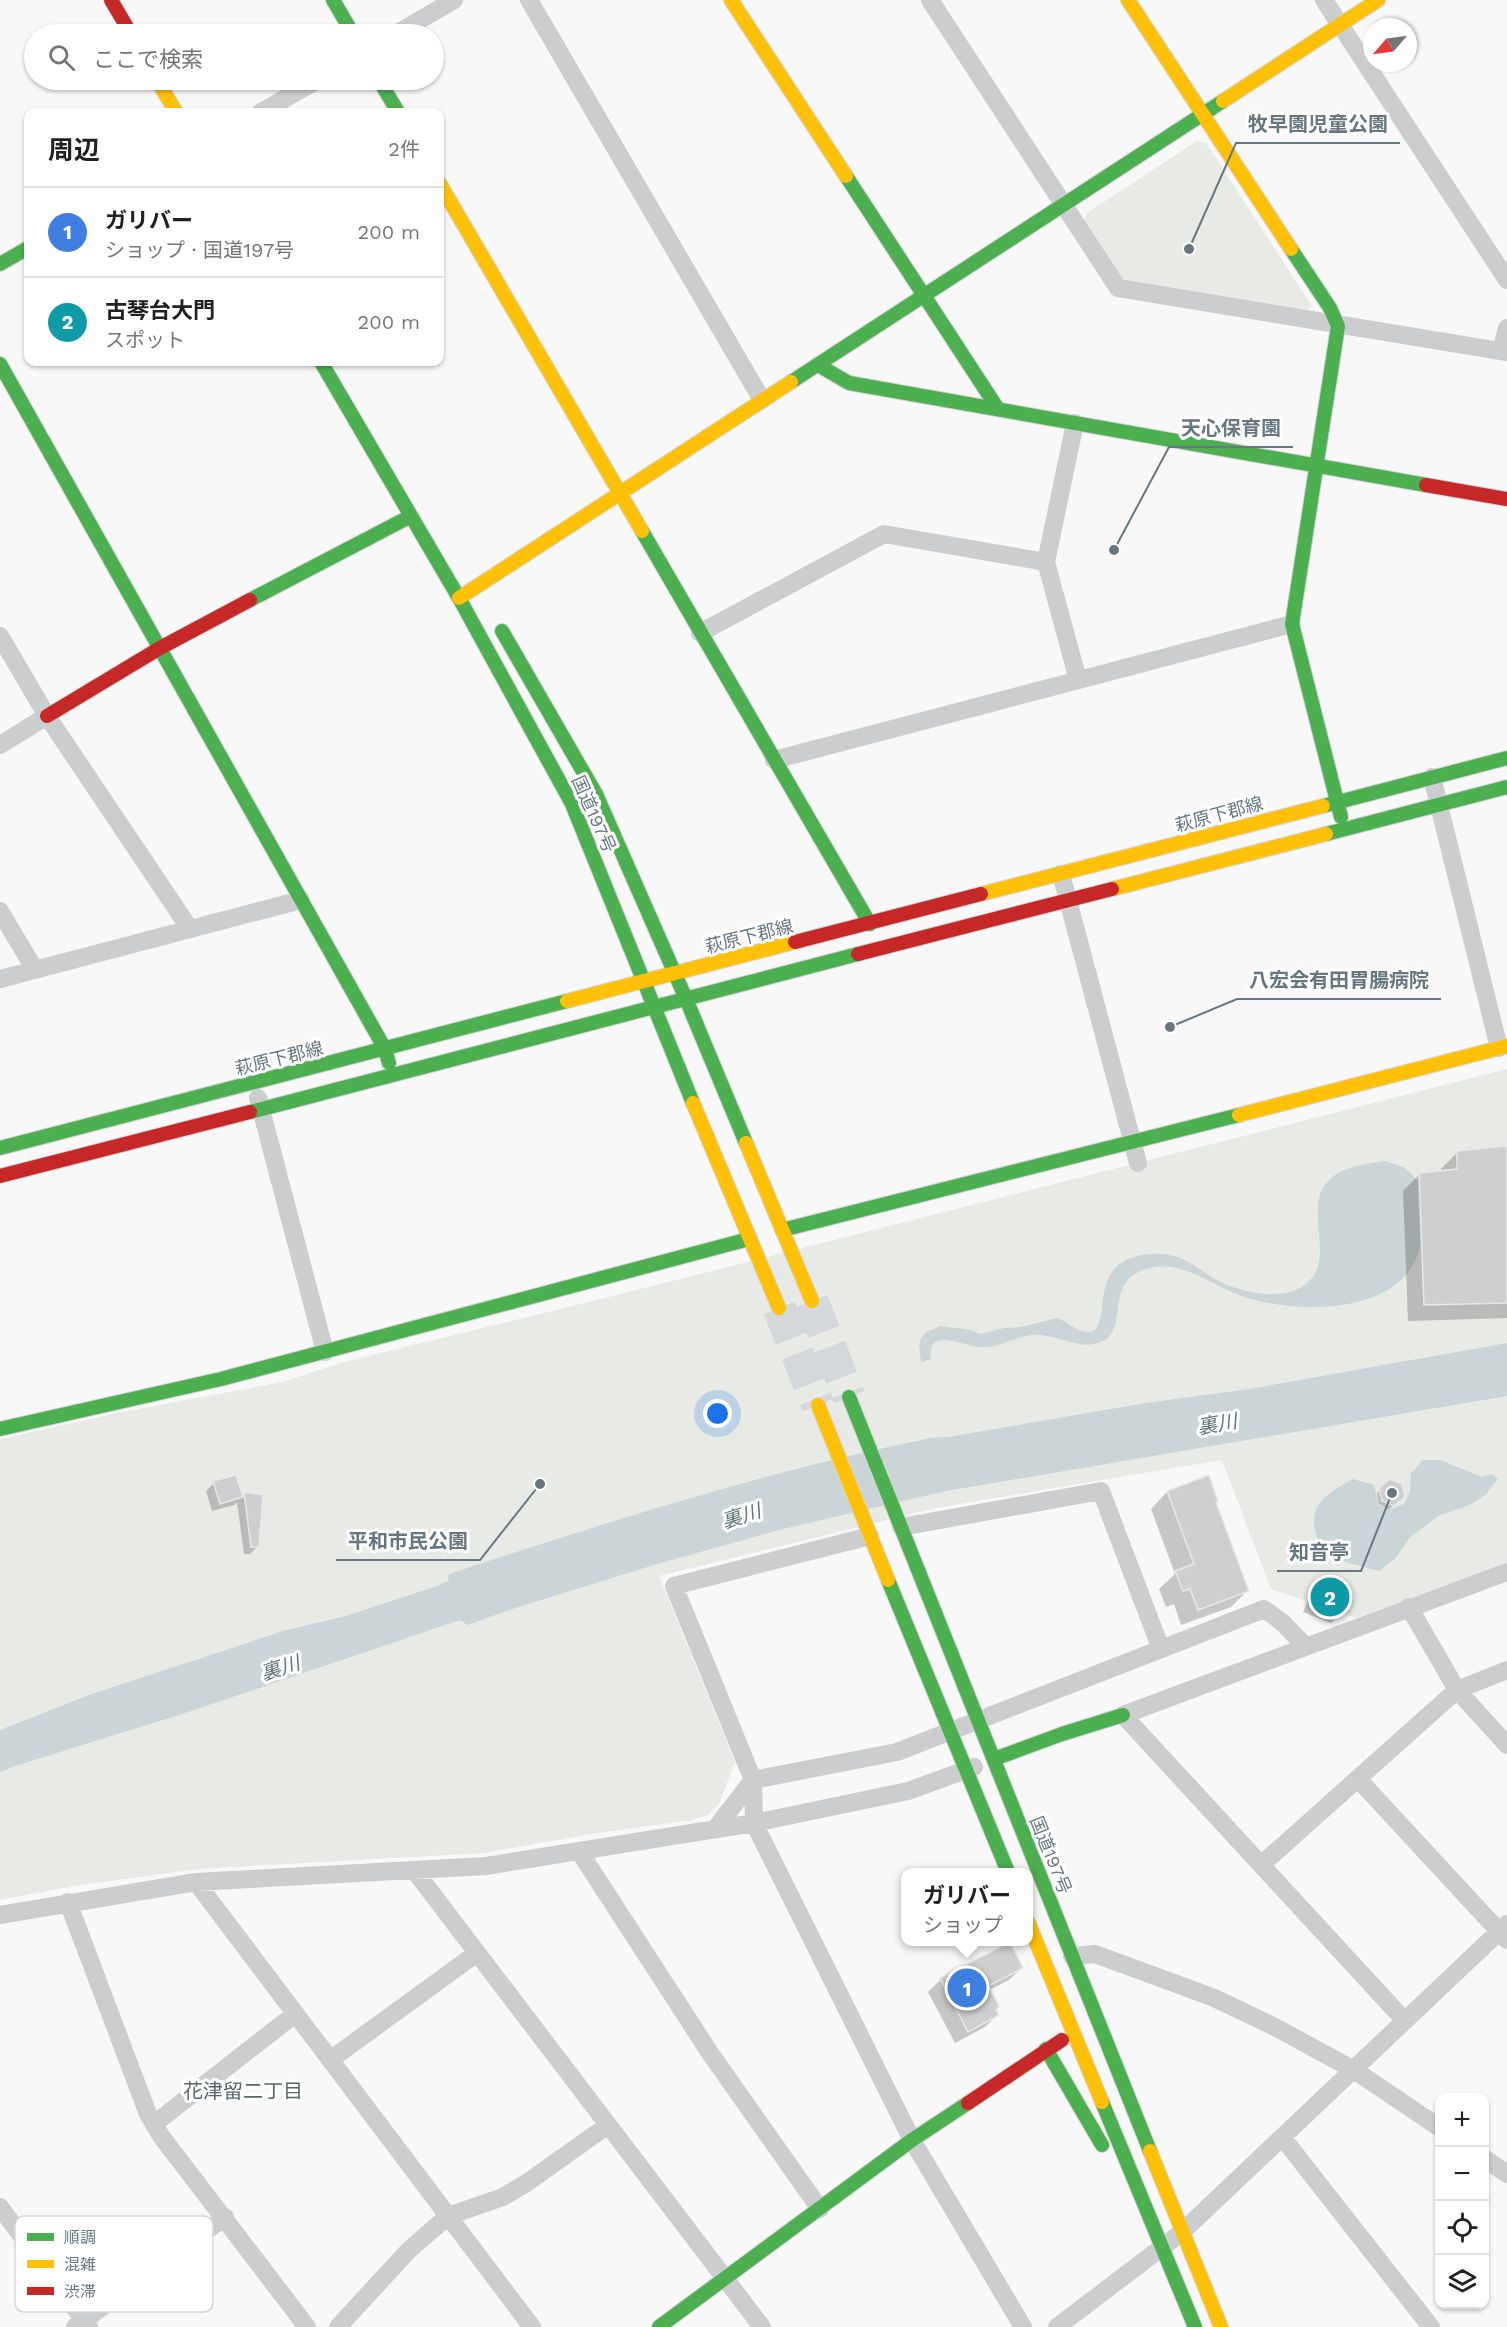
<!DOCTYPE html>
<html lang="ja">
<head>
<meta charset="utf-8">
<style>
  :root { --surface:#fff; --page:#f2f2f2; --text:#202124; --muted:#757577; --line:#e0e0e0; --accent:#0f766e }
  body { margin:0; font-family:"Work Sans","Noto Sans JP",sans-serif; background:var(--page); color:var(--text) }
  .controls { position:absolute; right:18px; bottom:18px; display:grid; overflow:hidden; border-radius:12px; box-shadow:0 2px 4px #0004 }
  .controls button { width:54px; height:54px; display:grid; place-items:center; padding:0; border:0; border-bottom:2px solid var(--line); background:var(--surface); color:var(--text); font:30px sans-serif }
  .compass { position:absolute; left:1363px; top:18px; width:54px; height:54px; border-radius:50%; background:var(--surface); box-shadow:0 2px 4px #0004; rotate:242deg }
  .you { position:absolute; left:718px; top:1414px; width:21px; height:21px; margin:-15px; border:4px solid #fff; border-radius:50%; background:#1a73e8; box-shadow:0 0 0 9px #1a73e833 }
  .badge { display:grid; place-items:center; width:39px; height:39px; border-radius:50%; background:var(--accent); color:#fff; font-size:20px; font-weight:700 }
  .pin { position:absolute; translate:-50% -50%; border:3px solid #fff; box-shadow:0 2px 6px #0006 }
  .popup { position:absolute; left:901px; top:1868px; width:132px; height:78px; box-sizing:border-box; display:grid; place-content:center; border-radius:12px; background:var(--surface); filter:drop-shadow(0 2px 4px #0005); font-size:20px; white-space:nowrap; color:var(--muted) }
  .popup b { font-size:22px; color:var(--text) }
  .popup::after { content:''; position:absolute; left:50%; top:100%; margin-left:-12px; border:12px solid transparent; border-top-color:var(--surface) }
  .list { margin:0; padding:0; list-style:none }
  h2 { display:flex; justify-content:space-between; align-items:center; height:78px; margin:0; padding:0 24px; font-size:26px }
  h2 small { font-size:20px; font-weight:400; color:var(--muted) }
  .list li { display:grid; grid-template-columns:39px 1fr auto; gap:18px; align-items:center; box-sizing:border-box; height:90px; padding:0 24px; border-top:2px solid var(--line) }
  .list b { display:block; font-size:22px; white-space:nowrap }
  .list p { margin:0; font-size:20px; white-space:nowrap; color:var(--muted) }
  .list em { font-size:20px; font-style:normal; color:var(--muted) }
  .icon { flex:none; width:33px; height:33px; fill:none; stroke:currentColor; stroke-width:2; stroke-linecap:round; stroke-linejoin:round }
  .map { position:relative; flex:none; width:1507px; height:2327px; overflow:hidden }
  .search { position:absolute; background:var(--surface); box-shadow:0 2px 4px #0004; left:24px; top:24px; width:420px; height:66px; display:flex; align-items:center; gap:15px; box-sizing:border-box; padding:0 21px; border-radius:33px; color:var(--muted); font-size:22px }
  .panel { position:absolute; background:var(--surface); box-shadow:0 2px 4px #0004; left:24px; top:108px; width:420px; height:258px; border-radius:12px }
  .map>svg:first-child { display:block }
  .green { fill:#e8eae6 }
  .water { fill:#cbd4d6 }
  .shadow { fill:#0003 }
  .building { fill:#cecfd0; stroke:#e8e8e8; stroke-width:1.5 }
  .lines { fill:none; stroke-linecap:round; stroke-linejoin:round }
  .highway-tunnel { stroke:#d4d8da; stroke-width:33; stroke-dasharray:33 16; stroke-linecap:butt }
  .fast-casing { stroke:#d4d5d6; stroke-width:16 }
  .slow-casing { stroke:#d4d5d6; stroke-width:16 }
  .jam-casing { stroke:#d4d5d6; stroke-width:16 }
  .street { stroke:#cbcdce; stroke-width:18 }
  .fast { stroke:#4caf50; stroke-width:14 }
  .slow { stroke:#ffc107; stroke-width:14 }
  .jam { stroke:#c62828; stroke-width:14 }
  .labels { text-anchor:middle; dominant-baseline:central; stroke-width:6; stroke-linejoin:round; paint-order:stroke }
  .street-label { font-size:18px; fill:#667780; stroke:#fff }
  .water-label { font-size:20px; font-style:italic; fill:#627579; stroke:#fff }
  .neighbourhood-label { font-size:20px; fill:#58656b; stroke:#fff }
  .key { fill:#fff; stroke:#d1d6d9; stroke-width:1.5 }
  .key-label { font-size:16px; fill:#667780 }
  .leader { fill:none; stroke:#667780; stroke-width:2 }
  .callout-dot { fill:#667780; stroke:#fff; stroke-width:2 }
  .callout-label { font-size:20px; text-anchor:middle; font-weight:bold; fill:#667780; stroke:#fff; stroke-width:6; stroke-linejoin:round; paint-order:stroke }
</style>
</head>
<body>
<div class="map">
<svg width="1507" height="2327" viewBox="0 0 1507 2327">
  <rect width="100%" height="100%" fill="#f8f8f8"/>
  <path class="green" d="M1197 141 1206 143 1312 306 1305 313 1134 284 1121 278 1084 221 1087 213Z
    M1507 1069V1562L1356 1618 1271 1589 1222 1460 936 1508 659 1576 735 1762 719 1804 708 1815 692 1820 597 1833 484 1853 198 1869 73 1886 0 1900V1439L122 1412 282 1382 344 1362 613 1296Z"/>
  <path class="water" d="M1386 1161 1405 1168 1418 1181 1420 1246C1406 1315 1300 1314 1248 1298 1219 1290 1185 1261 1154 1267 1095 1278 1137 1336 1094 1344 1075 1348 1053 1333 1032 1335 1014 1337 997 1349 979 1347 963 1346 926 1326 931 1359L921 1362 919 1345 921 1338 927 1332 940 1326 972 1330 980 1334 1004 1328 1021 1327 1057 1318C1067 1321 1080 1334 1090 1332 1116 1327 1079 1251 1162 1254 1186 1255 1199 1271 1219 1281 1242 1293 1284 1302 1306 1284 1342 1255 1291 1196 1342 1171 1356 1165 1371 1163 1386 1161Z
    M1507 1343V1396L946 1491 783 1529 657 1564 509 1610 468 1625 460 1620 182 1714 15 1766 0 1772V1730L89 1695 283 1631 346 1616 437 1586 448 1581 449 1574C607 1522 767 1471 931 1438L948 1437 1146 1403 1249 1389Z
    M1423 1460H1440L1482 1477 1492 1474 1498 1479 1485 1495 1470 1505 1440 1515 1410 1537 1395 1559 1379 1571 1345 1562 1322 1552C1305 1510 1316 1499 1353 1479L1374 1485 1379 1505 1391 1509 1404 1504 1410 1491 1411 1473Z"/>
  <path class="shadow" d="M1507 1148V1318L1408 1321 1403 1191 1420 1174 1441 1172V1169L1458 1152Z
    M214 1483 242 1497 245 1494 258 1546 250 1554H244L237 1502 234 1505 212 1511 206 1491Z
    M1380 1489 1400 1501 1389 1509 1379 1504 1377 1493Z
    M1167 1492 1247 1591 1231 1607 1181 1625 1174 1604 1166 1607 1159 1589 1175 1574 1151 1509Z
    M1320 1581 1339 1615 1331 1623 1303 1612 1312 1589Z
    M1009 1944 1021 1968 1009 1980 989 1990 997 2015 985 2027 955 2043 928 1992 941 1979Z"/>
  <path class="building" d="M1507 1146V1303L1424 1305 1419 1173 1457 1169V1151Z
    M236 1475 243 1497 220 1504 213 1481Z
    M1209 1475 1218 1501 1216 1502 1249 1591 1198 1610 1190 1589 1183 1591 1175 1571 1194 1564 1167 1491Z
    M1390 1479 1402 1484 1405 1497 1394 1506 1382 1501 1379 1488Z
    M244 1492 263 1495 259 1547H251Z
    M1319 1579 1350 1591 1341 1616 1310 1604Z
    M1010 1942 1023 1968 988 1986 999 2006 996 2010 999 2015 968 2032 940 1978Z"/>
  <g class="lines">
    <path class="highway-tunnel" d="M812 1301 849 1397
      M779 1308 818 1405"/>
    <defs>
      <path id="fast" d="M333 0 353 34
        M379 80 398 112
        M846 176 998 409
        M1291 249 1330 308 1338 326 1292 624 1341 817
        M0 264 28 248
        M321 362 459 598 572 804 693 1103
        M0 364 385 1049 389 1063
        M818 365 849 383 1426 485
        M791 382 1223 101
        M642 531 870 924
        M250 600 411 516
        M502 631 596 794 686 999 746 1143
        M1323 806 1507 758
        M1326 834 1507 787
        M250 1112 858 954
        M0 1148 567 1001
        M782 1230 1239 1115
        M849 1397 1150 2151
        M0 1429 221 1379 749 1239
        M888 1580 1008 1872
        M994 1759 1062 1734 1123 1715
        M1046 2049 1102 2145
        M1102 2102 1195 2327
        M659 2327 912 2140 968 2103"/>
      <path id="slow" d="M731 0 846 176
        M1128 0 1291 249
        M157 80 176 112
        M1223 101 1378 0
        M440 184 642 531
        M459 598 791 382
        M1112 889 1326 834
        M981 894 1323 806
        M567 1001 795 942
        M693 1103 779 1308
        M1239 1115 1507 1046
        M746 1143 812 1301
        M818 1405 888 1580
        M1028 1922 1102 2102
        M1150 2151 1221 2327"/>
      <path id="jam" d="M111 0 131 34
        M1426 485 1507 499
        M47 716 160 648 250 600
        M795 942 981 894
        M858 954 1112 889
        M0 1176 250 1112
        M968 2103 1062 2040"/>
    </defs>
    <use href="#fast" class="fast-casing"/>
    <use href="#slow" class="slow-casing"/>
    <use href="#jam" class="jam-casing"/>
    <path class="street" d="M529 0 762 400
      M930 0 1118 288 1507 352
      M1324 0 1507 280
      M396 34 454 0
      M261 112 318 80
      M1501 351 1507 328
      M1075 423 1046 562 1078 680
      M700 633 884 534 1046 562
      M0 636 47 716 190 929
      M0 745 47 716
      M774 760 1292 624
      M1432 777 1499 1048
      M1061 874 1138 1163
      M0 911 35 970
      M0 979 301 900
      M258 1098 325 1352
      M901 1527 1101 1491 1161 1649
      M870 1536 674 1586 753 1780 754 1823 912 2140 1023 2327
      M1409 1607 1457 1690 1507 1745
      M1358 1779 1507 1940
      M715 1829 753 1780 897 1752 1264 1609 1283 1623 1305 1646
      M579 1851 710 2053 820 2209
      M1261 1865 1457 1690 1507 1670
      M414 1870 762 2327
      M196 1882 532 2327
      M68 1902 148 2114 161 2136 307 2327
      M0 1915 196 1882 486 1866 754 1823 908 1791 974 1767
      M1072 1956 1095 1954 1212 1997 1273 2026 1354 2070 1440 2128
      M1405 2021 1123 1715 1507 1572
      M330 2060 477 1953
      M154 2124 295 2014
      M1282 2137 1431 2327
      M1484 2158 1507 2174
      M0 2207 89 2327
      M75 2327 225 2217
      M338 2327 409 2250 448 2216 503 2197 528 2182 608 2125
      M1057 2327 1182 2232 1507 1924"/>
    <use href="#fast" class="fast"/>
    <use href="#slow" class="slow"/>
    <use href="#jam" class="jam"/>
  </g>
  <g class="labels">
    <g class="street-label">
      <text transform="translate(594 814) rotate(66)">国道197号</text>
      <text transform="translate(1219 814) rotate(-15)">萩原下郡線</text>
      <text transform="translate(749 936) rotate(-14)">萩原下郡線</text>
      <text transform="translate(279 1058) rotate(-14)">萩原下郡線</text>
      <text transform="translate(1051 1855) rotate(68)">国道197号</text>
    </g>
    <g class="water-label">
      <text transform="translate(1217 1424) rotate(-10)">裏川</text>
      <text transform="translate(741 1516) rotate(-18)">裏川</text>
      <text transform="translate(280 1668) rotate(-18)">裏川</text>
    </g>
    <g class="neighbourhood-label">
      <text x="243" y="2091">花津留二丁目</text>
    </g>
  </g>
  <rect x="15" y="2216" width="198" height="96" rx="9" class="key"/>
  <rect x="27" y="2233" width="27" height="8" fill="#4caf50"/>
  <rect x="27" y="2260" width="27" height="8" fill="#ffc107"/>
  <rect x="27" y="2287" width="27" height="8" fill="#c62828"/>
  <g class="key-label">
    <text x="64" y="2243">順調</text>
    <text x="64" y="2270">混雑</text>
    <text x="64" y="2297">渋滞</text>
  </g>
  <path class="leader" d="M1189 249L1236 143H1400M1114 550L1169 447H1293M1170 1027L1237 999H1441M540 1484L480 1560H336M1392 1493L1361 1571H1277"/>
  <g class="callout-dot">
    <circle cx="1189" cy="249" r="6"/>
    <circle cx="1114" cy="550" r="6"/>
    <circle cx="1170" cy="1027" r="6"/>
    <circle cx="540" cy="1484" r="6"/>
    <circle cx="1392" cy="1493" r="6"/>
  </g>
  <g class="callout-label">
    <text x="1318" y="131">牧早園児童公園</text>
    <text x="1231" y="435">天心保育園</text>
    <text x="1339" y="987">八宏会有田胃腸病院</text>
    <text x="408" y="1548">平和市民公園</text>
    <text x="1319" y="1559">知音亭</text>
  </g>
</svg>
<div class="controls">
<button>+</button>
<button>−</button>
<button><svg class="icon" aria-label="locate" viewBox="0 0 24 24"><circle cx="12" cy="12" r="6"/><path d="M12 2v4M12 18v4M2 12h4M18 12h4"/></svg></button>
<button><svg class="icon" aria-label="layers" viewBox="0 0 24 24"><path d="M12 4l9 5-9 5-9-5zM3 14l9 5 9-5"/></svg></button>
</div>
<svg class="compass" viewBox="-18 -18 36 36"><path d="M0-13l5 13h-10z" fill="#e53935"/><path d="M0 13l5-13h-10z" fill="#757577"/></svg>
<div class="you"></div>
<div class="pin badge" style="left:967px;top:1988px;background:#3f7fe0">1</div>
<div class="popup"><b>ガリバー</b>ショップ</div>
<div class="pin badge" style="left:1330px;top:1597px;background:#0f9aa8">2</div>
<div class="search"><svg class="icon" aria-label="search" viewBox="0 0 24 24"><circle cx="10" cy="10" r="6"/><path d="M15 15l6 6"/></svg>ここで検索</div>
<section class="panel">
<h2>周辺<small>2件</small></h2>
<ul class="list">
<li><span class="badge" style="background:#3f7fe0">1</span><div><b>ガリバー</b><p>ショップ · 国道197号</p></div><em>200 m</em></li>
<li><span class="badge" style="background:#0f9aa8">2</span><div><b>古琴台大門</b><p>スポット</p></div><em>200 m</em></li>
</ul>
</section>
</div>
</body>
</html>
